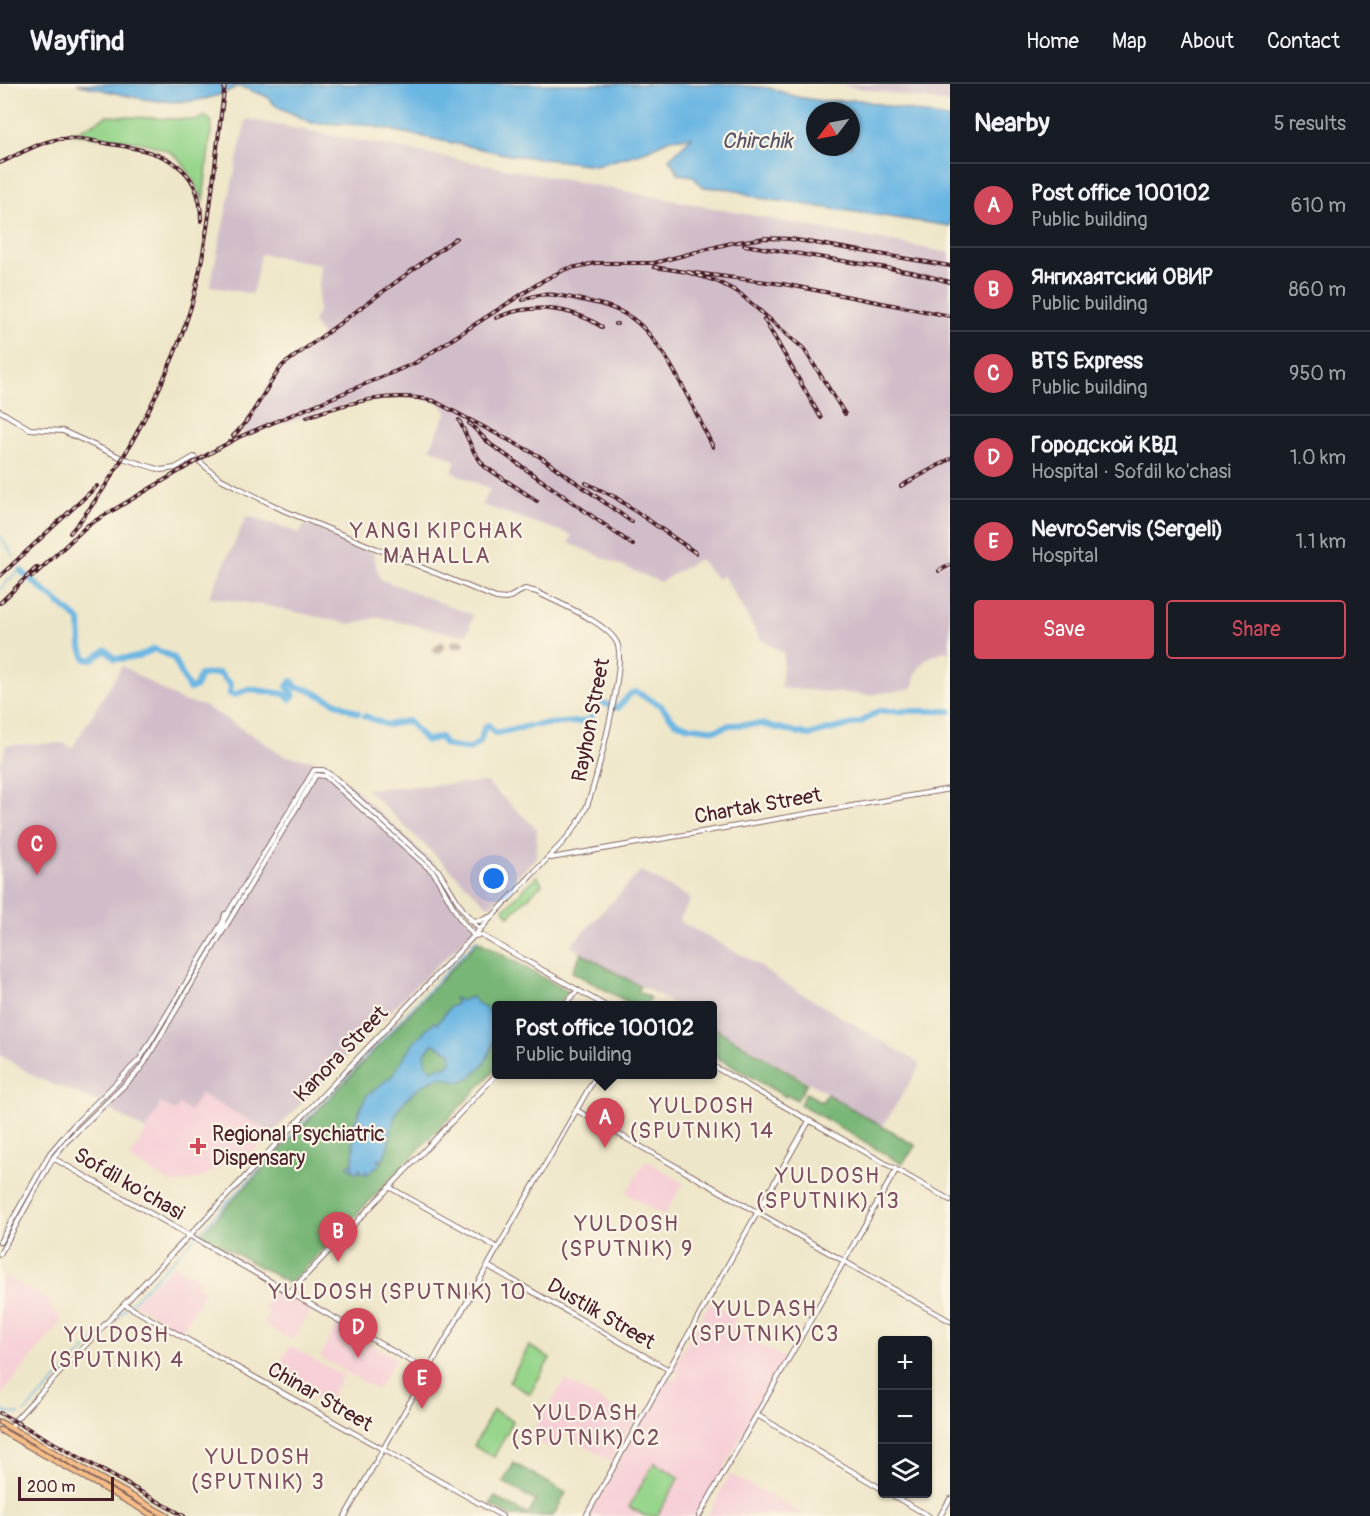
<!DOCTYPE html>
<html lang="en">
<head>
<meta charset="utf-8">
<style>
  :root { --surface:#171b24; --page:#242831; --text:#f1f3f6; --muted:#9ea1a6; --line:#363941; --accent:#d1495b }
  body { margin:0; font-family:Pangolin,sans-serif; background:var(--page); color:var(--text) }
  .controls { position:absolute; right:18px; bottom:18px; display:grid; overflow:hidden; border-radius:6px; box-shadow:0 2px 4px #0004 }
  .controls button { width:54px; height:54px; display:grid; place-items:center; padding:0; border:0; border-bottom:2px solid var(--line); background:var(--surface); color:var(--text); font:30px sans-serif }
  .compass { position:absolute; left:806px; top:18px; width:54px; height:54px; border-radius:50%; background:var(--surface); box-shadow:0 2px 4px #0004; rotate:238deg }
  .scale { position:absolute; left:18px; bottom:15px; width:96px; box-sizing:border-box; padding-left:6px; border:3px solid #4a1f2b; border-top:0; font-size:16px; line-height:21px; white-space:nowrap; color:#4a1f2b; -webkit-text-stroke:4px #fcf5e5; paint-order:stroke }
  .you { position:absolute; left:494px; top:795px; width:21px; height:21px; margin:-15px; border:4px solid #fff; border-radius:50%; background:#1a73e8; box-shadow:0 0 0 9px #1a73e833 }
  .badge { display:grid; place-items:center; width:39px; height:39px; border-radius:50%; background:var(--accent); color:#fff; font-size:20px; font-weight:700 }
  .pin { position:absolute; translate:-50% -50px; filter:drop-shadow(0 2px 3px #0008) }
  .pin::after { content:''; position:absolute; top:32px; width:21px; height:18px; background:inherit; clip-path:polygon(0 0,100% 0,50% 100%) }
  .popup { position:absolute; left:492px; top:917px; width:225px; height:78px; box-sizing:border-box; display:grid; place-content:center; border-radius:6px; background:var(--surface); filter:drop-shadow(0 2px 4px #0005); font-size:20px; white-space:nowrap; color:var(--muted) }
  .popup b { font-size:22px; color:var(--text) }
  .popup::after { content:''; position:absolute; left:50%; top:100%; margin-left:-12px; border:12px solid transparent; border-top-color:var(--surface) }
  .list { margin:0; padding:0; list-style:none }
  h2 { display:flex; justify-content:space-between; align-items:center; height:78px; margin:0; padding:0 24px; font-size:26px }
  h2 small { font-size:20px; font-weight:400; color:var(--muted) }
  .list li { display:grid; grid-template-columns:39px 1fr auto; gap:18px; align-items:center; box-sizing:border-box; height:84px; padding:0 24px; border-top:2px solid var(--line) }
  .list b { display:block; font-size:22px; white-space:nowrap }
  .list p { margin:0; font-size:20px; white-space:nowrap; color:var(--muted) }
  .list em { font-size:20px; font-style:normal; color:var(--muted) }
  .actions { display:flex; gap:12px; padding:18px 24px }
  .actions a { flex:1; padding:14px 0; border:2px solid var(--accent); border-radius:6px; text-align:center; font-size:21px; color:var(--accent) }
  .actions .main { background:var(--accent); color:#fff }
  .icon { flex:none; width:33px; height:33px; fill:none; stroke:currentColor; stroke-width:2; stroke-linecap:round; stroke-linejoin:round }
  .map { position:relative; flex:none; width:950px; height:1432px; overflow:hidden }
  header { display:flex; align-items:center; gap:36px; box-sizing:border-box; height:84px; padding:0 30px; background:var(--surface); border-bottom:2px solid var(--line) }
  header strong { font-size:28px }
  nav { display:flex; gap:33px; margin-inline-start:auto; font-size:21px }
  main { display:flex }
  aside { flex:1; background:var(--surface) }
  .map>svg:first-child { display:block }
  .built { fill:#f6cfd7 }
  .industrial { fill:#d1bdc9 }
  .green { fill:#96d58b; stroke:#707a5b; stroke-width:1.5 }
  .forest { fill:#78b677; stroke:#616a51; stroke-width:1.5 }
  .water { fill:#6ab6e3; stroke:#5a6a87; stroke-width:1.5; fill-rule:evenodd }
  .lines { fill:none; stroke-linecap:round; stroke-linejoin:round }
  .stream { stroke:#6ab6e3; stroke-width:1.5 }
  .river { stroke:#6ab6e3; stroke-width:6 }
  .taxiway { stroke:#9c827a; stroke-width:8 }
  .minor-casing { stroke:#836562; stroke-width:6 }
  .major-casing { stroke:#836562; stroke-width:7 }
  .minor { stroke:#fff; stroke-width:4 }
  .major { stroke:#f6be86; stroke-width:4.5 }
  .rail-casing { stroke:#4a1f2b; stroke-width:4 }
  .rail { stroke:#fcf5e5; stroke-width:1.5; stroke-dasharray:4.5; stroke-linecap:butt }
  .poi-dot { fill:#d1495b; stroke:#fcf5e5; stroke-width:2 }
  .labels { text-anchor:middle; dominant-baseline:central; stroke-width:4.5; stroke-linejoin:round; paint-order:stroke }
  .street-label { font-size:21px; fill:#4a1f2b; stroke:#fcf5e5 }
  .poi-label { font-size:21px; fill:#4a1f2b; stroke:#fcf5e5; text-anchor:start }
  .water-label { font-size:22px; font-style:italic; fill:#55546b; stroke:#fcf5e5 }
  .neighbourhood-label { font-size:22px; letter-spacing:1.5px; fill:#7c4e62; stroke:#fcf5e5 }
</style>
</head>
<body>
<header>
<strong>Wayfind</strong>
<nav><a>Home</a><a>Map</a><a>About</a><a>Contact</a></nav>
</header>
<main>
<div class="map">
<svg width="950" height="1432" viewBox="0 0 950 1432">
  <rect width="100%" height="100%" fill="#fcf5e5"/>
  <filter id="ink" filterUnits="userSpaceOnUse"><feTurbulence type="fractalNoise" baseFrequency=".0167" numOctaves="2"/><feDisplacementMap in="SourceGraphic" scale="12" xChannelSelector="R" yChannelSelector="G"/><feConvolveMatrix kernelMatrix="1 2 1 2 8 2 1 2 1" color-interpolation-filters="sRGB"/></filter>
  <filter id="wash" filterUnits="userSpaceOnUse"><feTurbulence type="fractalNoise" baseFrequency=".008" numOctaves="4" result="noise"/><feDisplacementMap in="SourceGraphic" scale="24" xChannelSelector="R" yChannelSelector="G"/><feGaussianBlur stdDeviation="1.35" result="paint"/><feColorMatrix in="noise" values="0 0 0 0 0 0 0 0 0 0 0 0 0 0 0 0 0 1.4 0 .05"/><feComposite in="paint" operator="in"/></filter>
  <g filter="url(#wash)">
    <rect width="100%" height="100%" fill="#eee6c8"/>
    <path class="built" d="M199 1010 263 1043 269 1053 248 1072 235 1075 200 1094 173 1100 129 1075 162 1019 179 1021Z
      M646 1076 683 1099 664 1132 626 1109Z
      M174 1180 200 1195 195 1201 205 1207 182 1247 133 1219Z
      M4 1192 53 1218 50 1223 62 1237 1 1311 0 1199Z
      M275 1205 311 1225 293 1257 263 1240 269 1228 263 1224Z
      M710 1218 736 1234 731 1243 786 1275 697 1432H589L667 1292 675 1296 678 1292 679 1289 672 1285Z
      M337 1240 396 1275 377 1306 320 1273Z
      M290 1262 343 1292 326 1321 273 1291Z
      M565 1296 635 1336 610 1377 563 1349 553 1366 529 1352Z
      M730 1390 804 1430 707 1432Z"/>
    <path class="industrial" d="M835 0H950V19L917 14Z
      M246 35 950 169V569L944 567 926 575 915 590 914 601 911 605 869 611 781 604 784 569 761 556 723 491 717 495 699 475 660 498 569 459 572 451 482 421 490 405 452 388 456 377 430 364 447 327 439 319 416 313 362 316 245 352 242 345 270 298 297 271 323 253 313 238 318 227 320 180 261 170 252 210 210 202Z
      M247 432 300 449 305 440 373 469 380 495 473 531 467 550 458 551 378 533 351 540 268 522 209 513Z
      M122 582 182 617 204 622 225 634 285 672 312 676 329 685 355 705 446 792 456 810 459 826 476 845 410 907 269 1053 263 1043 200 1010 190 1027 179 1021 175 1027 161 1019 146 1047 94 1016 37 994 0 971V674L3 677 5 661 64 659 72 664Z
      M486 698 537 745 536 773 489 823 366 705Z
      M641 787 691 815 679 837 751 876 779 896 921 980 883 1042 713 942V922L675 921 570 862Z"/>
    <path class="green" d="M107 32 198 36 205 32 212 38 203 116C195 101 187 80 173 70 152 55 99 54 73 50Z
      M537 792 542 800 509 832 504 825Z
      M529 1262 550 1274 530 1310 509 1298Z
      M493 1326 513 1337 494 1373 474 1362Z
      M654 1379 679 1393 657 1432H645L629 1423Z"/>
    <path class="forest" d="M478 857 569 908 557 921 497 922V984L290 1200 201 1150Z
      M581 869 640 902 638 907 650 914 646 921H633L572 888Z
      M713 943 807 999 797 1016 788 1011 786 1013 713 971Z
      M806 1009 822 1018 827 1010 916 1062 902 1080 800 1020Z
      M514 1379 566 1409 553 1432H510L490 1421 495 1413 528 1431 536 1417 503 1398Z"/>
    <path class="water" d="M77 0H725L770 4 797 13 822 17 860 16 950 35V142L759 114 732 105 702 103 693 92 679 90 669 75 692 53 670 55 638 70 596 81 510 71 367 41 312 39 276 22 266 12 238 2C187 32 130 12 77 0ZM815 27H851V63H815Z
      M472 913C476 921 487 922 491 931 502 953 485 990 462 997 453 1000 448 993 440 993 424 998 400 1016 395 1033 389 1051 392 1058 382 1077L378 1074 377 1076 381 1079 368 1090H365L367 1085 363 1090 360 1088V1084L357 1089 352 1087 354 1081 351 1085 348 1082 353 1078 354 1061 352 1060 357 1046 352 1044 367 1011 392 992 413 959 434 938 437 940 450 923 456 920 455 914 460 917ZM433 960 451 968V978L446 983 441 982 431 986 426 980 424 970Z"/>
    <g class="lines">
      <path class="stream" d="M0 452 14 473
        M0 505 20 485
        M0 1325 8 1329 19 1330
        M24 1329 195 1153 477 855"/>
      <path class="river" d="M21 487 80 537 81 564 86 575H93L106 566 115 575 138 573 154 565 173 573 189 605 196 603 200 591 219 589 231 601 230 610 234 611 248 605 285 610 290 615 294 611 287 602 292 597 296 603 309 606 358 629
        M365 632 387 641 408 637 426 657 440 653 445 661 469 665 480 658 484 644 488 641 495 649 530 642
        M535 641 590 637 594 621 600 618 618 624 630 610 636 608 660 621 675 638 686 642 716 646 730 641 760 640 809 651 861 638 879 627H950"/>
      <path class="taxiway" d="M455 560 461 559
        M437 566 441 562"/>
    </g>
  </g>
  <g filter="url(#ink)">
    <g class="lines">
      <defs>
        <path id="minor" d="M0 327 30 345 63 347 122 374 161 386 175 384 194 373 219 394 285 427 496 514 506 515 525 505 537 508C557 519 607 538 617 559 627 578 596 701 586 724 581 737 572 748 563 758L92 1254 16 1335 11 1344
          M551 774 950 705
          M470 836 480 837 489 833
          M221 848 225 830
          M563 922 578 906
          M713 982 950 1116
          M576 1026 950 1237
          M53 1074 428 1287
          M389 1103 498 1164
          M0 1158 50 1069 73 1042 140 975 314 686H323L334 693 438 786 463 826 480 846
          M0 1170 53 1074 66 1058 136 990 145 978 316 691 325 692 434 789 460 835 474 852 481 851 606 922
          M488 1182 669 1286
          M290 1208 497 990
          M124 1220 502 1432
          M757 1331 882 1405
          M890 1410 929 1432
          M345 1432 597 990
          M586 1432 809 1037
          M699 1432 896 1086
          M940 1432 950 1415"/>
        <path id="major" d="M0 1338 167 1432
          M0 1346 154 1432"/>
      </defs>
      <use href="#minor" class="minor-casing"/>
      <use href="#major" class="major-casing"/>
      <use href="#minor" class="minor"/>
      <use href="#major" class="major"/>
      <defs>
        <path id="rail" d="M0 79C19 70 39 58 60 55 77 53 94 57 110 60 158 67 202 78 201 137
          M744 161 912 188 950 198
          M654 183 687 188 716 197 738 208 804 265 845 330
          M687 188 783 200 950 232
          M523 216C541 207 558 211 577 215 597 219 616 223 633 235 665 258 694 326 713 363
          M496 234C530 219 570 222 602 243
          M764 235 821 334
          M615 240H617
          M307 333C346 319 392 306 434 317L539 372 632 438
          M459 336 474 368 484 382 537 417
          M469 339 490 360 633 461
          M233 352C254 333 265 303 283 281L456 154
          M210 369 239 353 415 279 544 196 566 185 596 179H654L731 159 765 154 791 155 950 182
          M586 399 615 413 696 469
          M901 402 950 375
          M70 449C119 393 175 284 194 212 211 143 215 70 225 0
          M939 487 950 481
          M0 492 97 402
          M32 493 88 441 217 365
          M0 519 37 483
          M0 1329 184 1432"/>
      </defs>
      <use href="#rail" class="rail-casing"/>
      <use href="#rail" class="rail"/>
    </g>
  </g>
  <path class="poi-dot" d="M195 1053h6v6h6v6h-6v6h-6v-6h-6v-6h6z"/>
  <g class="labels">
    <g class="street-label">
      <text transform="translate(591 636) rotate(-79)">Rayhon Street</text>
      <text transform="translate(758 722) rotate(-10)">Chartak Street</text>
      <text transform="translate(341 970) rotate(-46)">Kanora Street</text>
      <text transform="translate(129 1100) rotate(30)">Sofdil ko'chasi</text>
      <text transform="translate(601 1230) rotate(30)">Dustlik Street</text>
      <text transform="translate(320 1313) rotate(30)">Chinar Street</text>
    </g>
    <g class="poi-label">
      <text x="212" y="1050">Regional Psychiatric<tspan x="212" dy="24">Dispensary</tspan></text>
    </g>
    <g class="water-label">
      <text x="757" y="57">Chirchik</text>
    </g>
    <g class="neighbourhood-label">
      <text x="437" y="447">YANGI KIPCHAK<tspan x="437" dy="25">MAHALLA</tspan></text>
      <text x="702" y="1022">YULDOSH<tspan x="702" dy="25">(SPUTNIK) 14</tspan></text>
      <text x="828" y="1092">YULDOSH<tspan x="828" dy="25">(SPUTNIK) 13</tspan></text>
      <text x="627" y="1140">YULDOSH<tspan x="627" dy="25">(SPUTNIK) 9</tspan></text>
      <text x="398" y="1208">YULDOSH (SPUTNIK) 10</text>
      <text x="765" y="1225">YULDASH<tspan x="765" dy="25">(SPUTNIK) С3</tspan></text>
      <text x="117" y="1251">YULDOSH<tspan x="117" dy="25">(SPUTNIK) 4</tspan></text>
      <text x="586" y="1329">YULDASH<tspan x="586" dy="25">(SPUTNIK) C2</tspan></text>
      <text x="258" y="1373">YULDOSH<tspan x="258" dy="25">(SPUTNIK) 3</tspan></text>
    </g>
  </g>
</svg>
<div class="controls">
<button>+</button>
<button>−</button>
<button><svg class="icon" aria-label="layers" viewBox="0 0 24 24"><path d="M12 4l9 5-9 5-9-5zM3 14l9 5 9-5"/></svg></button>
</div>
<svg class="compass" viewBox="-18 -18 36 36"><path d="M0-13l5 13h-10z" fill="#e53935"/><path d="M0 13l5-13h-10z" fill="#9ea1a6"/></svg>
<div class="scale">200 m</div>
<div class="you"></div>
<div class="pin badge" style="left:605px;top:1064px">A</div>
<div class="popup"><b>Post office 100102</b>Public building</div>
<div class="pin badge" style="left:338px;top:1178px">B</div>
<div class="pin badge" style="left:37px;top:791px">C</div>
<div class="pin badge" style="left:358px;top:1274px">D</div>
<div class="pin badge" style="left:422px;top:1325px">E</div>
</div>
<aside>
<h2>Nearby<small>5 results</small></h2>
<ul class="list">
<li><span class="badge">A</span><div><b>Post office 100102</b><p>Public building</p></div><em>610 m</em></li>
<li><span class="badge">B</span><div><b>Янгихаятский ОВИР</b><p>Public building</p></div><em>860 m</em></li>
<li><span class="badge">C</span><div><b>BTS Express</b><p>Public building</p></div><em>950 m</em></li>
<li><span class="badge">D</span><div><b>Городской КВД</b><p>Hospital · Sofdil ko'chasi</p></div><em>1.0 km</em></li>
<li><span class="badge">E</span><div><b>NevroServis (Sergeli)</b><p>Hospital</p></div><em>1.1 km</em></li>
</ul>
<div class="actions"><a class="main">Save</a><a>Share</a></div>
</aside>
</main>
</body>
</html>
